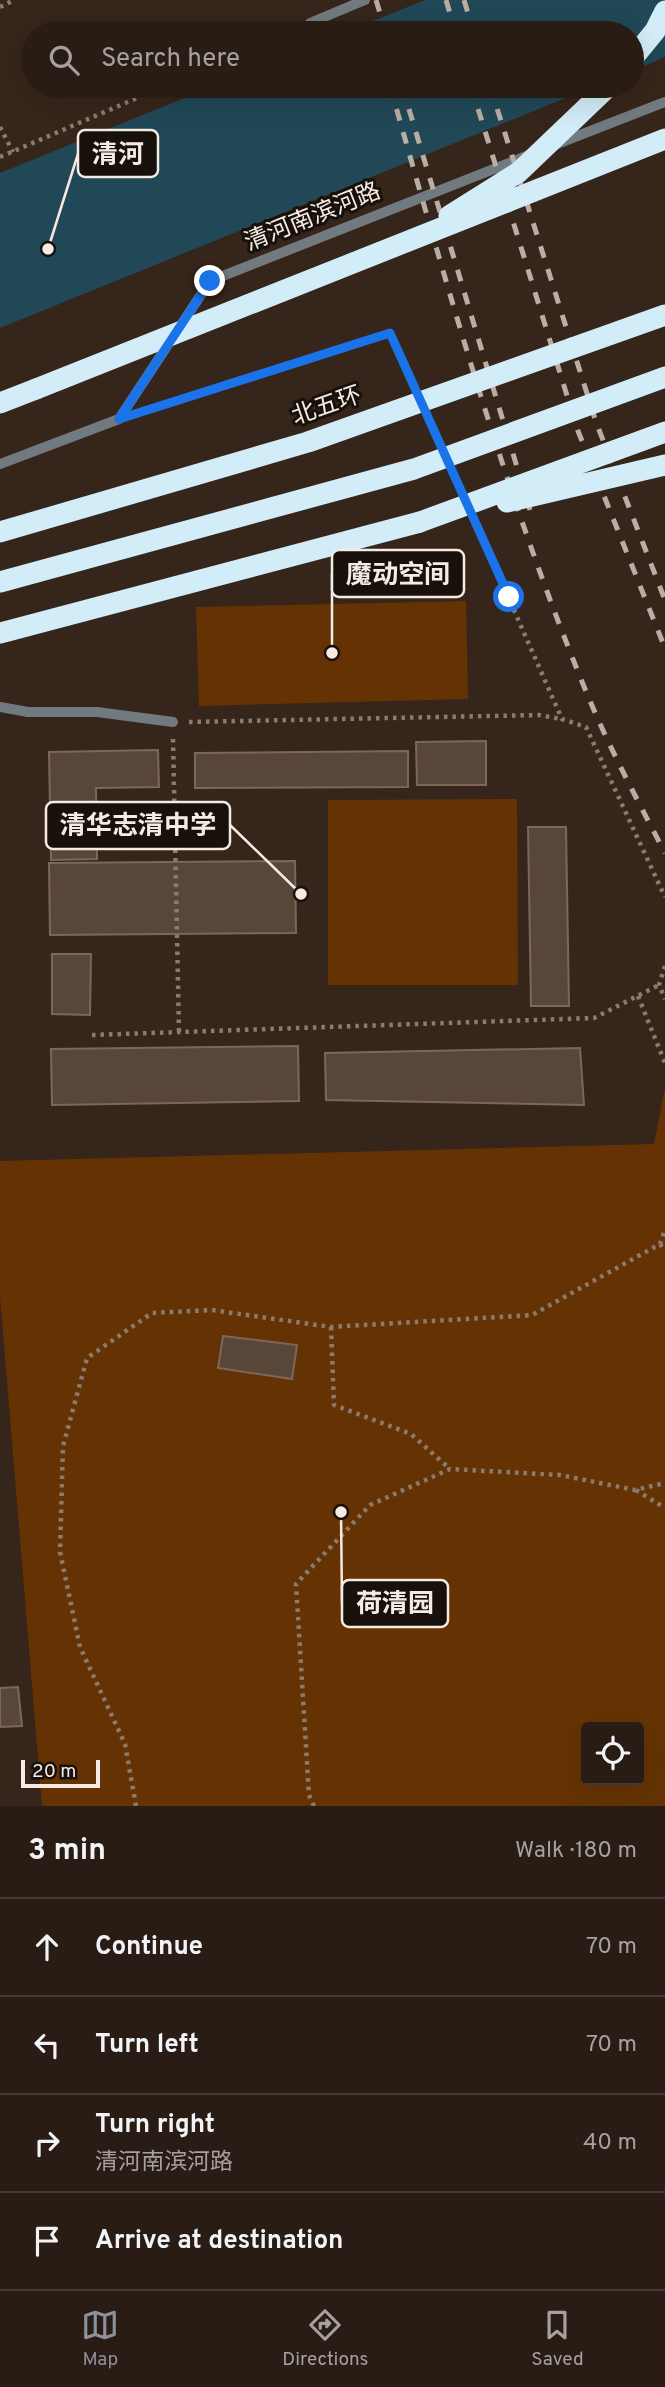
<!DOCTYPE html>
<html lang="en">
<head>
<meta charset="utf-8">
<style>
  :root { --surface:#281c14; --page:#342922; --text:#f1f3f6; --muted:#a5a1a0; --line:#443a34; --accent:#8c9099 }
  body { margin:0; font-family:Overpass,"Noto Sans SC",sans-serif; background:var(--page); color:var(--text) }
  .controls { position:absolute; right:21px; bottom:21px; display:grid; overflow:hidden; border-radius:7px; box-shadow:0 7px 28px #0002 }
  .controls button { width:63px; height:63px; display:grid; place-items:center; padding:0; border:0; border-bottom:2px solid var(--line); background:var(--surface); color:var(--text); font:35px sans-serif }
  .scale { position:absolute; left:21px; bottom:18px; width:79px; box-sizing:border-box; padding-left:7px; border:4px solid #f6ebe3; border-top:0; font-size:19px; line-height:24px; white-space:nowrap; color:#f6ebe3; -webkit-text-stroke:5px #18100b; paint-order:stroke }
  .stop { position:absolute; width:21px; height:21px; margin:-16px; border:5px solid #1a73e8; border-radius:50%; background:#fff }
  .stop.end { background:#1a73e8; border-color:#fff; box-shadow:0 2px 7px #0008 }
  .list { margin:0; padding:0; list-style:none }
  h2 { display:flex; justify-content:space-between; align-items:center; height:91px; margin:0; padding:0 28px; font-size:30px }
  h2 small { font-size:23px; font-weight:400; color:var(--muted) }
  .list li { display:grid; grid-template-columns:46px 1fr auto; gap:21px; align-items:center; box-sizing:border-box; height:98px; padding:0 28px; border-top:2px solid var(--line) }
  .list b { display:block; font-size:26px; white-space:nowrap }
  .list p { margin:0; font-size:23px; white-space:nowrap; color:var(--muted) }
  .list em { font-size:23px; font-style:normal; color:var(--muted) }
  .icon { flex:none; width:38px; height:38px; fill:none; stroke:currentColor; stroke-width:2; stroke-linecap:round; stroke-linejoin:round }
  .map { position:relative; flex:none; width:665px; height:1806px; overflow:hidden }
  .search { position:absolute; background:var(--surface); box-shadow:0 7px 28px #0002; left:21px; right:21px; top:21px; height:77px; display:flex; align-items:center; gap:18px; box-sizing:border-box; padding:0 24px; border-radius:38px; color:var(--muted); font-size:26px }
  .sheet { height:483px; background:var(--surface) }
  nav { display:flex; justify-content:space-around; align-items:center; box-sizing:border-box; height:98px; border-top:2px solid var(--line); background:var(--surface); font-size:19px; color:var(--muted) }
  nav a { display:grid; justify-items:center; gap:4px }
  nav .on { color:var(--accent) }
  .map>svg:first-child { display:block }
  .green { fill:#653303; fill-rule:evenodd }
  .water { fill:#214857 }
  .building { fill:#584639; stroke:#7b685a; stroke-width:2 }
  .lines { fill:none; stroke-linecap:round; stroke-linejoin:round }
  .path { stroke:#8a7b71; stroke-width:4.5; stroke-dasharray:3.5 5; stroke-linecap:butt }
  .service { stroke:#707a7f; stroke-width:10 }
  .motorway { stroke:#d2edf8; stroke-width:21 }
  .rail { stroke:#baada4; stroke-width:5; stroke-dasharray:12 12; stroke-linecap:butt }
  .motorway-bridge { stroke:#d2edf8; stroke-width:21 }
  .route { stroke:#1a73e8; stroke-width:9 }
  .labels { text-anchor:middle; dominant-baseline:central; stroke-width:6; stroke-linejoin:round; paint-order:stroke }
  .street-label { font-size:24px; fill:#f6ebe3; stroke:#18100b }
  .leader { fill:none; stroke:#f6ebe3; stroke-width:2.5 }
  .callout-dot { fill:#f6ebe3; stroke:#18100b; stroke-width:2.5 }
  .callout { fill:#18100b; stroke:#f6ebe3; stroke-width:2.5 }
  .callout-label { font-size:26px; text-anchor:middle; font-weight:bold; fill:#f6ebe3 }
</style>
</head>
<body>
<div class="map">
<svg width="665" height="1806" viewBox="0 0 665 1806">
  <rect width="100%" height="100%" fill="#36251a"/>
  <path class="green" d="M466 601 468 699 199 706 196 607Z
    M517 799 518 985H328V800Z
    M665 1088V1806H42L0 1296V1161L654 1144ZM586 1727H639V1780H586Z"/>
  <path class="water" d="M425 0H665V57L632 71V33H343Z
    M214 86H595L0 328V173Z"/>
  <path class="building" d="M486 741V785H417L416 742Z
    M158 750 159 787 96 788 97 859 51 860 49 752Z
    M408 751V787L195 788V753Z
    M528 827H566L569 1006H531Z
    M295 861 296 933 50 935 49 863Z
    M52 954H91L90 1015 52 1014Z
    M298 1046 299 1101 52 1105 51 1049Z
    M580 1048 584 1105 326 1100 325 1053Z
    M223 1336 297 1345 292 1379 218 1368Z
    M18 1687 22 1726 0 1727V1688Z"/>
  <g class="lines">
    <path class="path" d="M0 7 14 0
      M286 33 297 29
      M0 127 13 152
      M0 157 165 86
      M146 410 390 333 412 382
      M476 524 562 719 586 727 665 897
      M189 722 539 715 561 719
      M173 739 179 1032
      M665 966 659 985 665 999
      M638 996 665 1063
      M92 1035 594 1018 659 985
      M660 1244 665 1250
      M331 1327 334 1405 411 1434 450 1469
      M636 1490 665 1508
      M136 1806 125 1744 80 1647 60 1552 63 1446 87 1358 152 1313 212 1310 331 1327 532 1315 660 1244 665 1229
      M314 1806 309 1795 296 1584 370 1505 450 1469 560 1475 635 1490 665 1483"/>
    <path class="service" d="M310 23 365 0
      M557 144 665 102
      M0 464 119 419 210 281 529 155
      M0 707 28 712H97L173 722"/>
    <path class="motorway" d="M632 59 655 31 665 11
      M0 403 36 389
      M0 633 420 522"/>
    <path class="rail" d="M376 0 386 33
      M446 0 456 33
      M464 0 474 33
      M390 86C449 293 507 502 590 701 612 753 639 803 665 853
      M402 86 530 510
      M471 86 578 431 665 648
      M490 86 596 422 665 600"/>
    <path class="motorway-bridge" d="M449 216 519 172 609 86
      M36 389 665 139
      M507 502 665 465
      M420 522 665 432
      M0 532 308 442 665 315
      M0 582 414 469 665 377"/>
  </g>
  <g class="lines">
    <path class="route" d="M210 281 119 419 390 333 509 597"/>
  </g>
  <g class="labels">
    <g class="street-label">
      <text transform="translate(313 218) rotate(-22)">清河南滨河路</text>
      <text transform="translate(327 407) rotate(-19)">北五环</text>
    </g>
  </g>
  <path class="leader" d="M48 249L78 154M332 653L332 574M301 894L230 825M341 1512L342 1603"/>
  <g class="callout-dot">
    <circle cx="48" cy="249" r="7"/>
    <circle cx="332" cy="653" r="7"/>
    <circle cx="301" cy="894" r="7"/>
    <circle cx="341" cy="1512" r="7"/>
  </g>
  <g class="callout">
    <rect x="78" y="130" width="80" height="47" rx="7"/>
    <rect x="332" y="550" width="132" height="47" rx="7"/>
    <rect x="46" y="802" width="184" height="47" rx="7"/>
    <rect x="342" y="1580" width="106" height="47" rx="7"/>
  </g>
  <g class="callout-label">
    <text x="118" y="163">清河</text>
    <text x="398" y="583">魔动空间</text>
    <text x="138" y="834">清华志清中学</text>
    <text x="395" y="1612">荷清园</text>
  </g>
</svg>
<div class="controls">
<button><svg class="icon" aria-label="locate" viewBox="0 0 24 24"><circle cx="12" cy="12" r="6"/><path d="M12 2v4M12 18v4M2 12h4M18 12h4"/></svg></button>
</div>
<div class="scale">20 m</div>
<div class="stop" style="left:509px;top:597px"></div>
<div class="stop end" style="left:210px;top:281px"></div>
<div class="search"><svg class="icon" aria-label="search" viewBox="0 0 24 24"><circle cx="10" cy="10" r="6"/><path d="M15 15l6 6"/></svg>Search here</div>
</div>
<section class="sheet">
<h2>3 min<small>Walk · 180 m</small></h2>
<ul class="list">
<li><svg class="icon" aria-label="ahead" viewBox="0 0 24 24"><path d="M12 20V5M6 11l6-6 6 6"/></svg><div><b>Continue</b></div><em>70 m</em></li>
<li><svg class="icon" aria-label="left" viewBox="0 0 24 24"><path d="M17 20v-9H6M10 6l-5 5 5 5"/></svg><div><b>Turn left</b></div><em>70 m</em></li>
<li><svg class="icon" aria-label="right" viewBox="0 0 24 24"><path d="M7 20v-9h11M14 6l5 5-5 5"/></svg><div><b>Turn right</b><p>清河南滨河路</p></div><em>40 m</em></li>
<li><svg class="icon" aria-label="arrive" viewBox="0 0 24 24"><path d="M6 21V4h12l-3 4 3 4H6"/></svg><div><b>Arrive at destination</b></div></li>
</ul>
</section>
<nav>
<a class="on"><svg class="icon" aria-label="map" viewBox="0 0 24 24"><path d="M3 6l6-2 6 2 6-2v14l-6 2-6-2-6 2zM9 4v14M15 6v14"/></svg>Map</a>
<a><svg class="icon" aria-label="directions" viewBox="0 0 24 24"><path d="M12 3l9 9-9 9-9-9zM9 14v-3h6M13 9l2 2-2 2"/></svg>Directions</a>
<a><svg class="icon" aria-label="saved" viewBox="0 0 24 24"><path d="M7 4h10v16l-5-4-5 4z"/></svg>Saved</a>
</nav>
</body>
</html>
